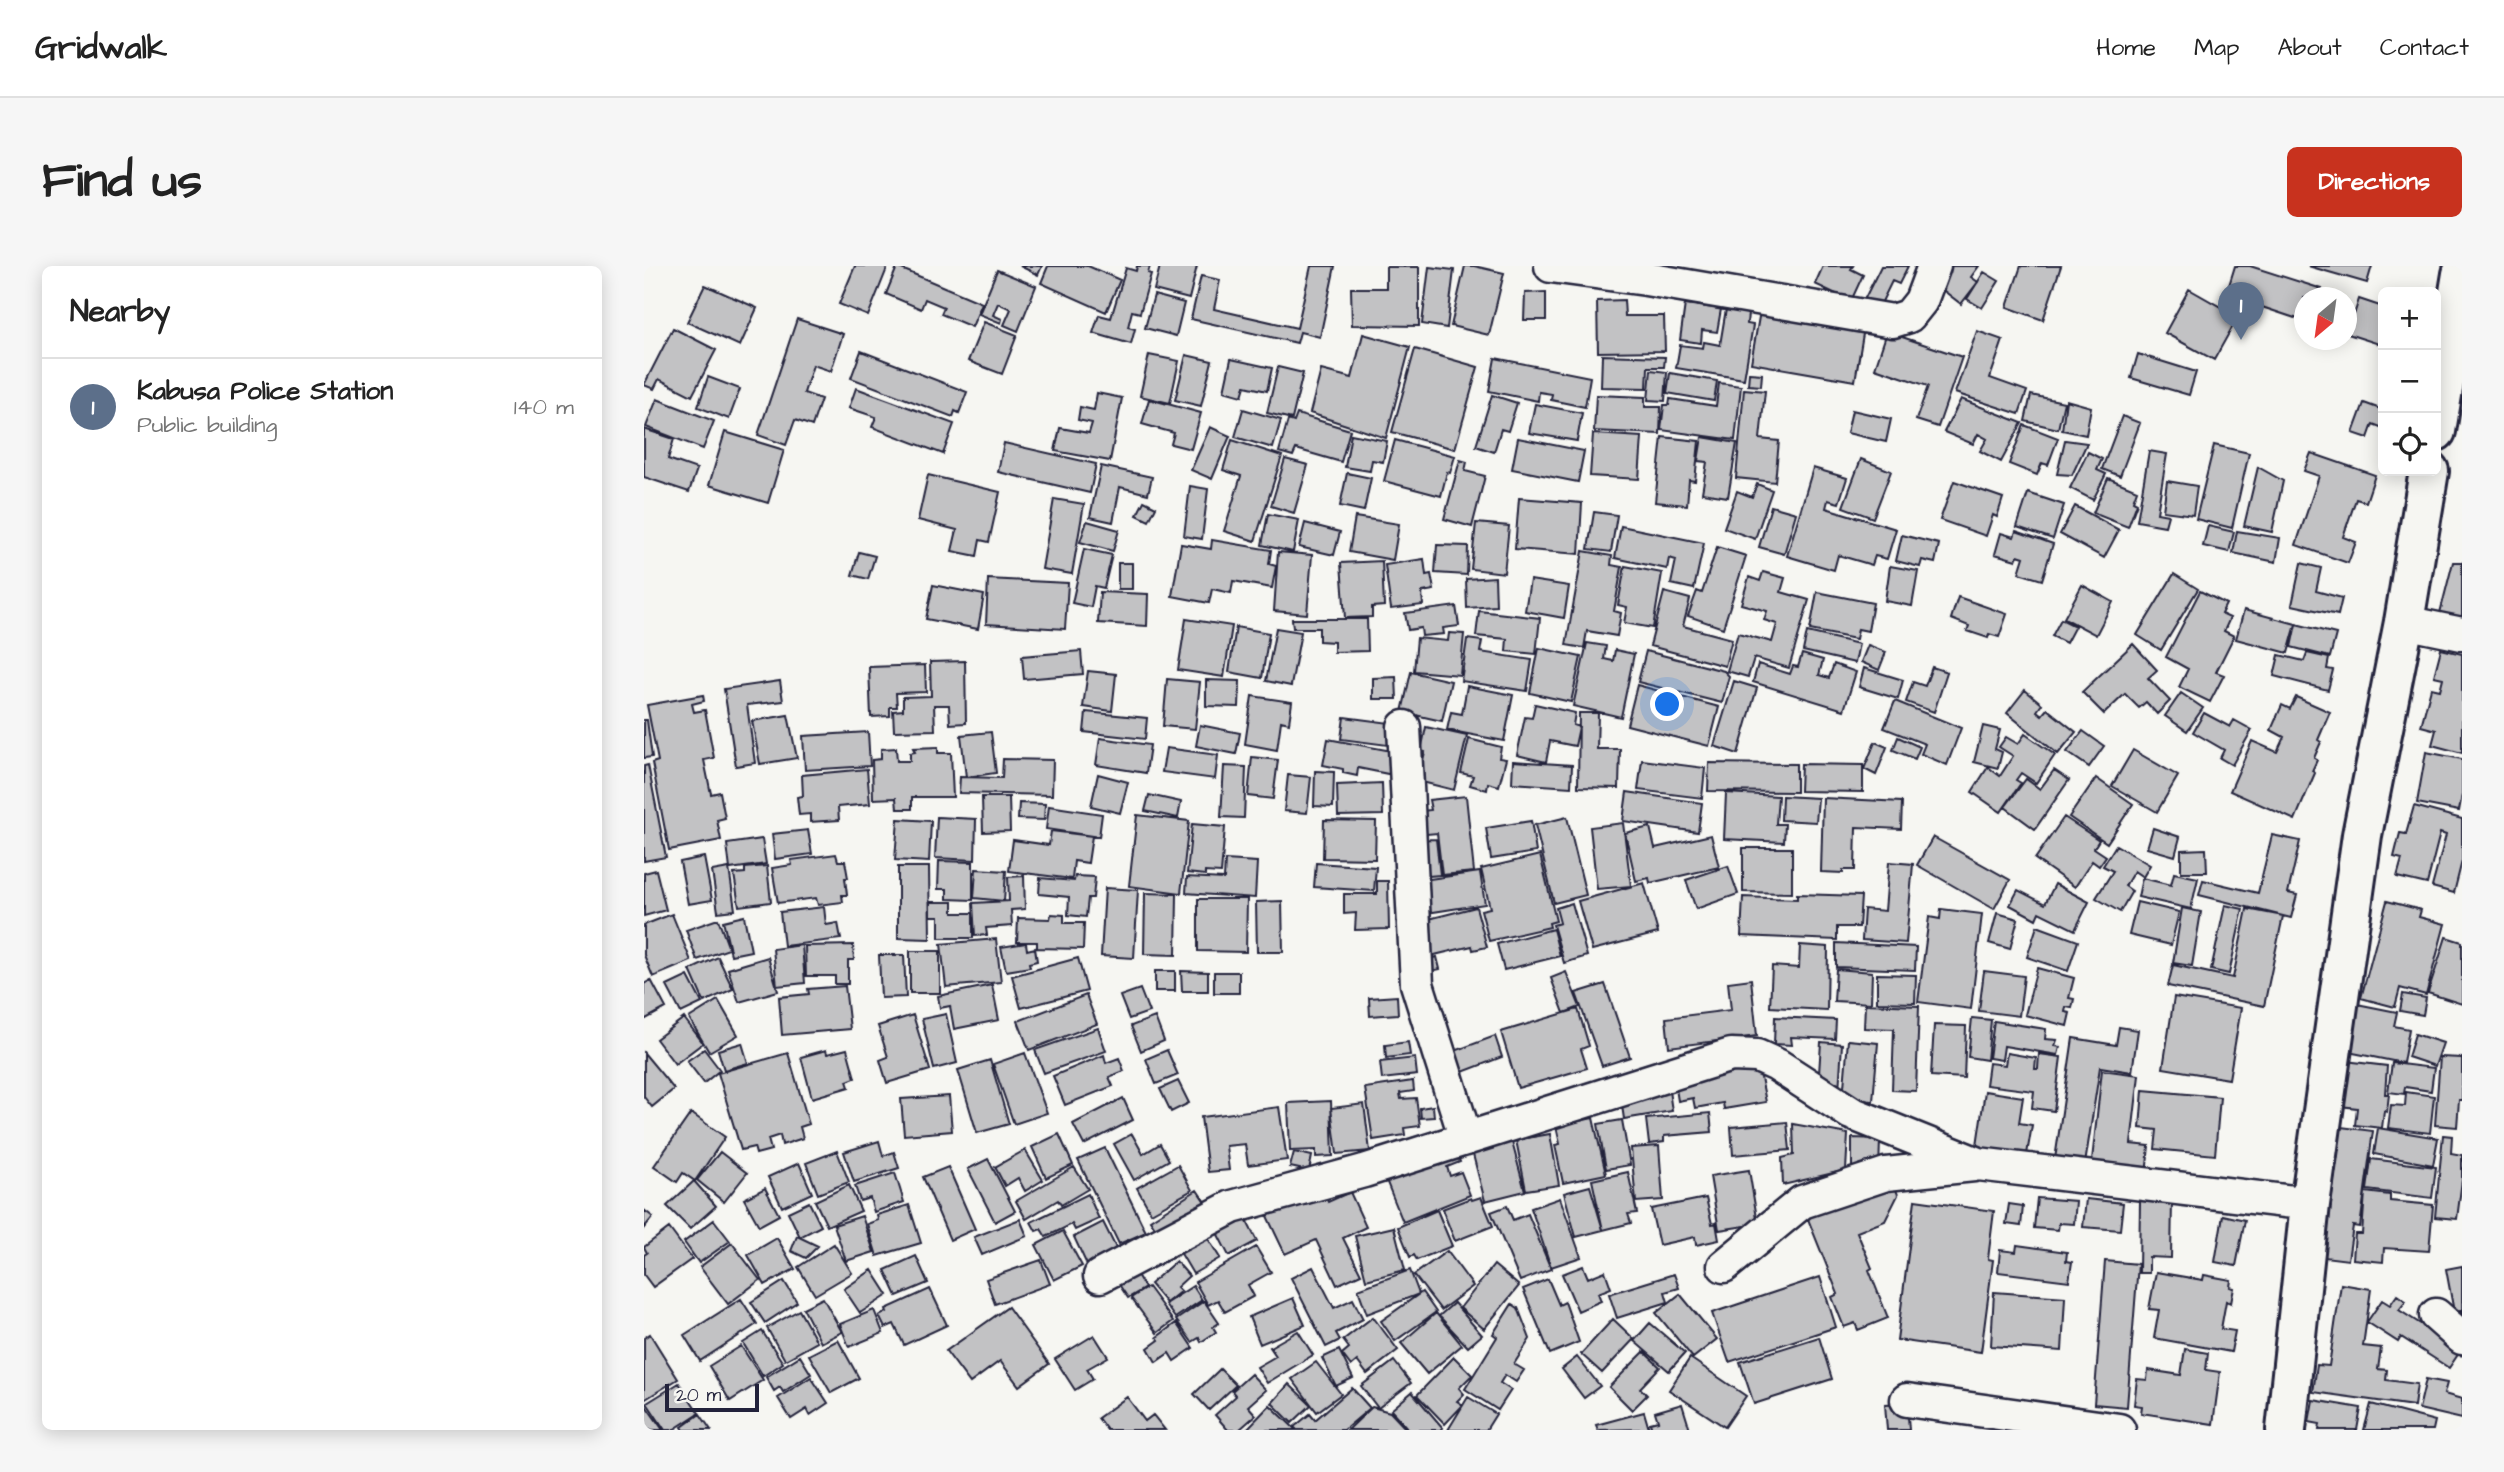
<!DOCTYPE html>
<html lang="en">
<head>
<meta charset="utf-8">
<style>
  :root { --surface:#fff; --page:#f6f6f6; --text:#222; --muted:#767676; --line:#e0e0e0; --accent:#c8321e }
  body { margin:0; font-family:"Architects Daughter",sans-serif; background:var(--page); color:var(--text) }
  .controls { position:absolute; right:21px; top:21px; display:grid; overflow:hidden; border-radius:10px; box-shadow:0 4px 18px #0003 }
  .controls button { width:63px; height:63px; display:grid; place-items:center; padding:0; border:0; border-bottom:2px solid var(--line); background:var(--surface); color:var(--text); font:35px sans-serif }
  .compass { position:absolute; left:1650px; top:21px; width:63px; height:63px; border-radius:50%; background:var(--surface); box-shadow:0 4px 18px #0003; rotate:209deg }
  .scale { position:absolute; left:21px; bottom:18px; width:94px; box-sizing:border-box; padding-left:7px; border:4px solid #22223b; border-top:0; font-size:19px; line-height:24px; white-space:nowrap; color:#22223b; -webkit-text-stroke:5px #f6f6f2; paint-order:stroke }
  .you { position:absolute; left:1024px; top:439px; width:24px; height:24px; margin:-18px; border:5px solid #fff; border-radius:50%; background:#1a73e8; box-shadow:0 0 0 10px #1a73e833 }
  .badge { display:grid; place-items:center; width:46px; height:46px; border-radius:50%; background:var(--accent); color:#fff; font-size:23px; font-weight:700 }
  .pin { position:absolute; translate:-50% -58px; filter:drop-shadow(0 2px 4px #0008) }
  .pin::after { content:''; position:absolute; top:37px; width:24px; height:21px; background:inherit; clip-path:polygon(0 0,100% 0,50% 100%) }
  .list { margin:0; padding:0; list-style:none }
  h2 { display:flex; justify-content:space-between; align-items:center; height:91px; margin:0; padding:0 28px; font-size:30px }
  h2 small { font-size:23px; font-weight:400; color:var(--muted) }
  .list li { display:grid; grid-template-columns:46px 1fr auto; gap:21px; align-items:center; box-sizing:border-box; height:98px; padding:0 28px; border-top:2px solid var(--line) }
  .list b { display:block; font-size:26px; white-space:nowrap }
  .list p { margin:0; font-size:23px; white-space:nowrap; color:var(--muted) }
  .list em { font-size:23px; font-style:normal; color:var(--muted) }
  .icon { flex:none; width:38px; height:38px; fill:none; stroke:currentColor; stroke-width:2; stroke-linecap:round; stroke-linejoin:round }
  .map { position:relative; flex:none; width:1818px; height:1164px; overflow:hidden; border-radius:10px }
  header { display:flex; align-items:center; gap:42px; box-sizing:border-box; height:98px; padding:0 35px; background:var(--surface); border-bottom:2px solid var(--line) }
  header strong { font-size:33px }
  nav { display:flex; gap:38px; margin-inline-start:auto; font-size:24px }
  .intro { display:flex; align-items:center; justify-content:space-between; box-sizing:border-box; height:168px; padding:0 42px }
  h1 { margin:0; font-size:49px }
  .button { padding:18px 32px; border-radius:10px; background:var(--accent); color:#fff; font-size:24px; font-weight:700 }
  main { display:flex; gap:42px; padding:0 42px }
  aside { flex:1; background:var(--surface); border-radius:10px; box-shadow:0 4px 18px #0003 }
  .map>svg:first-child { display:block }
  .building { fill:#c2c2c4; stroke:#22223b; stroke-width:2 }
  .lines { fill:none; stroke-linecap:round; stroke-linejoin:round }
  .minor-casing { stroke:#22223b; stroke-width:37 }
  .tertiary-casing { stroke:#22223b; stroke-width:44 }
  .minor { stroke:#f6f6f2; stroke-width:32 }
  .tertiary { stroke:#f6f6f2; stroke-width:38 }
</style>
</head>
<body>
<header>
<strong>Gridwalk</strong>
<nav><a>Home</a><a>Map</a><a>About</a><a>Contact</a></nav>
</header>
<div class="intro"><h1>Find us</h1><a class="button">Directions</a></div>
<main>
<aside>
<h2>Nearby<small></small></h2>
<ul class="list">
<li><span class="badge" style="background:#5c6f8a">1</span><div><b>Kabusa Police Station</b><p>Public building</p></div><em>140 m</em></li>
</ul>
</aside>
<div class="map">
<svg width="1818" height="1164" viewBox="0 0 1818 1164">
  <rect width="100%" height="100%" fill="#f6f6f2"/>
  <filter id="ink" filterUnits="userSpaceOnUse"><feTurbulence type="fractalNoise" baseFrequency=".0143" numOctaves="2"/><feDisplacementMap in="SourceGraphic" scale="14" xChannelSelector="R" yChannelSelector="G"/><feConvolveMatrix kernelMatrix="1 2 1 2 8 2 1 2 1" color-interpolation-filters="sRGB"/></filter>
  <g filter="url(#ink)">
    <path class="building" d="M211 0H244L224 50 195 38Z
      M376 0H398L394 9Z
      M404 0H444L476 14 462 46 397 17Z
      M493 0H506L504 7 507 8 496 47 488 45 484 61 491 63 487 78 449 67 455 49 467 52 482 2 492 5Z
      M516 0H553L545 33 510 24Z
      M667 0H691L676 71 656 66 653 77 547 53 557 10 576 14 570 43 653 62Z
      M821 0H830L860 7 845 69 807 60Z
      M1179 0H1209L1207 3 1219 9 1207 35 1171 18Z
      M1237 0H1264L1255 18 1248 15 1233 46 1218 38Z
      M1304 0H1335L1327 11 1334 16 1317 38 1291 18Z
      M1377 0H1417L1399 54 1363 41Z
      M1591 0H1606L1678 23 1676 32H1660V55L1582 29Z
      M1664 0H1728L1723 17Z
      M253 1 338 37 328 61 297 48 300 41 281 33 277 43 242 28Z
      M742 1H775V60L708 59 707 22H742Z
      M785 1 810 4 803 62 778 58Z
      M353 4 392 20 374 65 360 59 367 43 354 37 349 49 358 53 357 57 335 48Z
      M1340 6 1355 15 1338 42 1323 33Z
      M61 19 113 42 96 80 43 56Z
      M1545 23 1594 51 1570 94 1521 67Z
      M902 26V54H880L881 27Z
      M510 29 540 37 532 70 501 62Z
      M1715 33 1739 41 1738 79 1704 68Z
      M980 34 981 50H1020L1021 85 954 86 953 35Z
      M1041 38 1077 43 1073 66 1058 64 1057 77 1036 74Z
      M1082 43 1104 47 1103 58 1109 59 1100 113 1032 102 1036 79 1059 82 1060 76 1076 79Z
      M1116 45 1220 62 1211 115 1107 97Z
      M153 53 199 68 187 105 169 99 160 127 177 133 168 160 151 154 142 179 114 169Z
      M340 56 373 69 358 108 324 95Z
      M29 62 72 84 48 130 15 113 10 123 0 119Z
      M1333 65 1359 74 1346 112 1383 125 1375 148 1311 127Z
      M1243 66 1318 91 1294 161 1272 154 1284 120 1231 102Z
      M719 68 766 81 742 172 666 147 677 104 708 112Z
      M771 83 834 101 811 183 748 166Z
      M217 85 323 126 315 147 311 145 309 151 207 112Z
      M1494 88 1552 106 1545 129 1487 112Z
      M505 89 535 95 526 137 496 130Z
      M542 89 568 95 557 140 531 134Z
      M958 89 1021 91 1020 101H1004L1003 122 957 121Z
      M851 92 946 111 941 141 907 134 908 128 895 126 894 135 845 125Z
      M587 93 628 102 623 125 601 120 598 130 580 125Z
      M634 101 659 107 648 153 623 147Z
      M1007 104 1023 106 1021 135 1004 134Z
      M1026 107 1073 115 1070 135 1023 127Z
      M1105 107 1118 108 1117 120 1104 119Z
      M64 111 96 123 85 153 54 141Z
      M1075 117 1097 120 1091 174 1017 164 1020 139H1025L1026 133 1072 140Z
      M212 122 310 158 299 188 228 161 232 151 205 142Z
      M1100 123 1121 125 1116 173 1135 175 1131 216 1092 212Z
      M453 127 478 132 466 195 411 185 416 162 445 167 448 157 434 154 436 141 450 144Z
      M848 129 873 137 864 165 857 163 850 186 832 180Z
      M952 129 1001 131V141H1017L1016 168 950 165Z
      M1387 129 1420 136 1414 163 1381 155Z
      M13 133 70 155 59 183 2 161Z
      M505 133 557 147 547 183 527 178 530 167 498 158Z
      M1317 133 1378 157 1357 196 1336 185 1343 173 1334 168 1329 178 1300 166Z
      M1422 134 1447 141 1442 169 1418 164Z
      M1720 137 1739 144V162L1729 158 1724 172 1709 167Z
      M891 138 938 147 933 175 885 167Z
      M599 143 637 154 629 182 591 171Z
      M1208 144 1247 153 1242 176 1203 167Z
      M653 148 706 164 697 196 652 183 649 190 635 186 644 154 650 156Z
      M1478 150 1496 157 1476 210 1458 203Z
      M1380 159 1414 172 1404 199 1398 197 1393 209 1365 198Z
      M566 161 586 170 568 213 547 204Z
      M0 163 30 173 24 193 53 203 45 226 0 211Z
      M81 166 140 184 124 237 65 219Z
      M707 168 743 175 739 196 728 194 726 205 701 201Z
      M949 168 998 171 995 213 946 210Z
      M1018 171 1055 175 1051 215 1045 214 1043 239 1011 236Z
      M1058 171 1093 177 1084 231 1058 227 1063 196 1054 195Z
      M874 172 940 185 934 216 868 203Z
      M588 174 638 190 611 275 580 265 597 210 579 204Z
      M751 174 811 190 806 207 803 206 797 230 740 215Z
      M1421 174 1443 177 1428 209 1413 208Z
      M360 177 452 198 446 227 354 206Z
      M1570 179 1605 187 1588 262 1552 253Z
      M1505 185 1523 188 1513 247 1524 249 1521 260 1493 255Z
      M1444 186 1458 193 1453 204 1462 208 1449 234 1426 222Z
      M1667 187 1731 209 1722 236 1712 233 1699 271 1712 276 1704 297 1652 279 1675 210 1660 205Z
      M641 193 664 199 650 247 627 240Z
      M1217 193 1247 205 1229 252 1199 241Z
      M816 194 823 196 821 205 841 210 828 261 800 253Z
      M457 200 508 211 504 228 476 221 469 256 446 251Z
      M1614 201 1639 215 1628 266 1600 260Z
      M1169 202 1203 212 1195 237 1184 234 1182 242 1252 263 1243 293 1231 290 1228 299 1194 289 1190 304 1143 290Z
      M703 207 727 212 720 245 696 240Z
      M284 209 356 226 345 276 336 274 333 290 308 285 313 264 274 254Z
      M1464 212 1493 224 1489 235 1493 237 1484 261 1449 247Z
      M1310 215 1359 232 1353 251 1349 249 1342 270 1296 254Z
      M1523 215 1553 220 1549 249 1519 245Z
      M1113 218 1128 224 1111 273 1080 262 1093 225 1108 231Z
      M546 220 564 223 558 273 540 270Z
      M1384 227 1420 239 1409 273 1373 261Z
      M875 232 938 237 935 288 871 283Z
      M410 233 440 238 428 308 398 303Z
      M500 235 512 241 505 255 493 249Z
      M1127 240 1152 247 1140 288 1115 281Z
      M1431 240 1475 264 1460 292 1416 268Z
      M950 246 973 249 967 286 944 283Z
      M624 248 655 254 649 286 618 279Z
      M711 251 755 258 749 294 705 286Z
      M443 255 475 264 469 285 436 276Z
      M661 257 696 266 690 289 655 281Z
      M832 257 865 260 860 307 827 303Z
      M977 260 1060 277 1050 323 1027 318 1032 294 1025 292 1023 303 971 292Z
      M1564 260 1590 266 1585 286 1559 280Z
      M1372 265 1409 278 1398 314 1375 307 1380 291 1374 289 1372 294 1351 288 1357 267 1370 271Z
      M1593 265 1636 272 1632 296 1589 287Z
      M1258 269 1295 278 1291 297 1278 294 1276 301 1252 295Z
      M568 274 627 284 625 298 632 300 628 322 589 315 587 327 568 323 565 337 528 330 537 278 567 283Z
      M793 279 824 280 823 309 791 307Z
      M1073 281 1102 290 1079 362 1044 350 1053 325 1058 327Z
      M440 283 468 289 460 322 451 320 447 341 428 337Z
      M939 285 968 290 967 299 978 301 970 345 977 347 973 370 943 365 940 382 922 379Z
      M215 286 231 290 224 313 208 309Z
      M634 286 668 289 663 348 630 345Z
      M780 293 782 309 787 308 790 324 778 326 779 339 747 343 741 299Z
      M738 295 740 340 728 341V351L701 352 697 297Z
      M1809 296H1818V353L1796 347Z
      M474 297H488V323H474Z
      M1657 297 1677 302 1672 325 1698 332 1694 349 1648 339Z
      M981 300 1018 307 1009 362 980 357 983 341 974 339Z
      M1246 300 1274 305 1268 340 1241 335Z
      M1119 306 1141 312 1137 326 1165 334 1145 402 1110 392 1104 411 1083 405 1094 367 1128 376 1133 358 1120 354 1123 345 1097 338 1105 311 1116 315Z
      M1530 308 1554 323 1517 384 1493 369Z
      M851 311 852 340 823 342 822 313Z
      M344 313 424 317 421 363 342 358Z
      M886 314 925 320 920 352 881 345Z
      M289 319 340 329 334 363 282 353Z
      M1438 319 1469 336 1452 369 1420 352Z
      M1556 325 1582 338 1577 348 1586 352 1580 365 1590 370 1572 406 1580 409 1566 436 1535 421 1544 403 1522 391Z
      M456 326 504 328 503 360 454 357Z
      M1020 326 1046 333 1039 360 1088 373 1081 400 1006 380Z
      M1173 326 1229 337 1224 365 1214 363 1212 373 1166 364Z
      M1314 331 1363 348 1355 371 1345 368 1344 372 1323 365 1325 360 1307 353Z
      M812 340 815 360 799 362 800 368 778 370 777 362 764 364 761 347Z
      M1600 344 1652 358 1644 387 1592 373Z
      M835 345 896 352 892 388 862 385 863 373 832 370Z
      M542 353 588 360 580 411 534 404Z
      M648 353H723L724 385 690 386V376L675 375V362H649Z
      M1417 353 1431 360 1422 377 1408 370Z
      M1652 358 1692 368 1686 391 1647 381Z
      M592 361 625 367 618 412 585 406Z
      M632 362 657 366 647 420 622 415Z
      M1163 366 1215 378 1211 397 1159 385Z
      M805 367 820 368 816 409 770 405 773 372 804 375Z
      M823 373 838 375 836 386 888 394 883 425 817 415Z
      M943 377 962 380 960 393 969 395 971 384 990 388 977 451 929 440Z
      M1489 378 1513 404 1504 412 1526 435 1513 448 1502 436 1495 442 1481 428 1460 448 1438 426Z
      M1224 379 1242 386 1235 404 1217 396Z
      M895 382 937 391 927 436 886 427Z
      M1797 383 1818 388V487L1788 479 1792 464 1777 460 1787 422 1796 424 1799 412 1790 410Z
      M437 385 439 408 380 413 378 390Z
      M1002 385 1080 405 1085 410 1078 437 994 416Z
      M1663 387 1685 392 1683 403 1689 404 1684 424 1630 410 1635 389 1660 395Z
      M1158 388 1179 394 1175 409 1185 412 1190 398 1212 406 1200 444 1109 416 1114 398 1146 408 1149 400 1154 401Z
      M321 395 322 457 306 458 305 439H290L291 464 250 465 249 445 259 444V431L287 430 286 396Z
      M281 399 282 426 252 427 253 441H246V450L227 451 225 401Z
      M1288 401 1303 406 1290 446 1262 436 1269 416 1281 420Z
      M1220 402 1259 414 1254 433 1215 421Z
      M444 405 472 408 468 445 439 441Z
      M767 406 807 415 798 455 758 446Z
      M752 411 753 433H729V412Z
      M523 413 556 416 551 463 519 460Z
      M562 414 596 415 595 441 562 440Z
      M136 415 139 435 103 439 111 497 92 500 80 423Z
      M1090 415 1113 422 1094 488 1070 480Z
      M993 419 1075 441 1065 480 983 459Z
      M823 420 869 429 860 475 803 464 807 446 818 448Z
      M1381 424 1398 438 1393 445 1398 449 1403 443 1432 466 1414 488 1363 447Z
      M1537 427 1559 442 1543 465 1521 450Z
      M59 429 60 435 48 438 50 446 61 444 70 492 60 494 67 528 76 526 81 552 73 554 77 574 25 584 8 497 14 495 3 439Z
      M608 430 648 436 645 457 637 455 633 484 601 478Z
      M1652 431 1686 446 1674 474 1677 476 1670 492 1673 494 1668 505 1671 507 1651 554 1586 525 1608 475 1633 486 1640 471 1627 464 1638 439 1646 443Z
      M1251 435 1317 462 1303 499 1277 488 1281 478 1240 462Z
      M891 438 931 447 929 459 935 461 931 480 906 475 902 496 873 489 881 451 888 452Z
      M442 446 503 452 501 473 440 466Z
      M935 447H954L953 483H976L975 522 934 521Z
      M1560 447 1586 461 1590 454 1608 464 1588 499 1576 492 1580 484 1549 466Z
      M144 449 153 492 116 498 108 455Z
      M700 451 754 458 751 480 697 473Z
      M0 454H3L8 491 0 492Z
      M556 459 596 467 592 488 552 480Z
      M1339 460 1356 464 1351 483 1358 486 1354 502 1330 496Z
      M782 461 823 470 810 524 774 515 781 486 777 485Z
      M1439 465 1460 480 1445 501 1423 486Z
      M224 466 226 500 161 504 159 470Z
      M347 466 352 507 322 511 317 469Z
      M1381 468 1411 489 1392 517 1377 507 1372 514 1377 517 1357 546 1328 526 1344 501 1356 510 1369 490 1355 481 1362 471 1374 478Z
      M1254 471 1276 481 1271 493 1249 484Z
      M456 472 506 479 502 507 452 499Z
      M684 473 753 486 749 509 714 502 713 510 699 507V503L679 499Z
      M825 473 857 481 855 492 862 493 855 520 844 517 843 524 826 519 829 510 817 507Z
      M1231 476 1243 481 1232 509 1220 503Z
      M294 481V487H307L309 531H268V543H253L252 532 229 533 228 494 237 493V483L252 482 253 495H266V487L271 486 269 482Z
      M522 482 574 489 571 513 518 506Z
      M1489 484 1534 510 1513 546 1468 520Z
      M1782 486 1818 493V529L1815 545 1773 537Z
      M608 491 634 494 629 533 604 530Z
      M359 493 409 494 408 529 315 527 316 511 358 512Z
      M998 494 1061 502 1058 532 994 524Z
      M869 495 928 499 927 521 868 517Z
      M1065 497 1152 498V526L1064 525Z
      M1157 498 1219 499V526L1156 525Z
      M4 499 22 591 0 595V500Z
      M580 500 602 501 600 552 577 551Z
      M223 503 226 538 194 541 195 554 166 556V548L155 549 153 531 159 530 158 509Z
      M1410 504 1425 514 1391 563 1361 541 1382 513 1396 523Z
      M671 505 690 506 689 541 670 540Z
      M454 508 484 516 476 547 447 540Z
      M644 509 667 511 663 547 640 545Z
      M1452 512 1489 538 1463 577 1425 551Z
      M738 517 739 549 694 550 693 519Z
      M983 526 1058 537 1054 566 979 555Z
      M1082 527 1134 530 1132 558H1141L1140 576 1080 573Z
      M505 529 537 536 534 552 501 545Z
      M822 530 830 606 798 609 793 567 772 569 770 546 787 544 785 534Z
      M1138 530 1174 532 1172 556 1137 554Z
      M338 531H365L366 565 339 566Z
      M1179 532 1258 536 1257 563 1212 561 1211 604H1199V607L1177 606Z
      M375 537 401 538 400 554 374 553Z
      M405 540 458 548 455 571 402 563Z
      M1770 540 1818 553V595L1810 627 1788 621 1802 569 1796 567 1783 618 1753 611 1758 593 1750 591 1756 567 1762 568Z
      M493 549 545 555 537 627 485 620Z
      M293 551 332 553 331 594 291 592Z
      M923 551 942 629 910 637 891 559Z
      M1420 551 1455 574 1450 582 1462 590 1455 600 1448 595 1431 621 1391 593Z
      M254 553 287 555 285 596 251 594Z
      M680 554 732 555 731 593 679 592Z
      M887 555 892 586 847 593 842 562Z
      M979 557 987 620 953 623 946 561Z
      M548 558 581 561 577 607 561 606V609L543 607Z
      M1006 561 1011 582 1067 569 1075 601 1006 617 1005 612 992 615 981 567Z
      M1509 562 1536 571 1531 590 1503 582Z
      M164 564 168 588 131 593 128 568Z
      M407 565 448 570 444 597 430 595 428 613 365 605 369 574 405 579Z
      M1628 569 1656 575 1644 627 1653 629 1647 652 1555 629 1559 614 1614 627Z
      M1289 571 1366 614 1350 643 1273 599Z
      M118 573 122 598 86 603 83 578Z
      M792 573 796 609 772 611 769 574Z
      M1472 579 1506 599 1499 611 1490 605 1481 620 1488 625 1476 646 1452 632 1469 605 1459 600Z
      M1099 582H1148V627L1099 626Z
      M1562 583 1563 606H1537V584Z
      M192 588 194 595H201L204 612H201L203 629H198L199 636 174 639 172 632 134 637 128 602 148 599 147 594Z
      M896 589 912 655 905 657 906 661 845 675 837 644 846 642 837 603Z
      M60 591 68 634 44 638 36 596Z
      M581 594 613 596 611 632 542 627 543 611 580 613Z
      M295 595 329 596V634L303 633V623H294Z
      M1245 596 1269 598 1262 677 1218 674 1220 643 1241 645Z
      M672 597 732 601 730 625 670 621Z
      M123 600 127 636 95 640 90 608 101 607V602Z
      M1084 600 1094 628 1052 643 1042 614Z
      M254 601H285L286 673 254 672Z
      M85 602 91 644 74 646 68 605Z
      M332 603 362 605 360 635 330 632Z
      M12 604 22 644 0 650V607Z
      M836 606 841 638 776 648 771 615Z
      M1530 607 1554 612 1547 643 1494 631 1498 612 1527 619Z
      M380 610 381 643 367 644 368 660 342 662 343 669 331 670 329 637 365 635 364 611Z
      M431 610 451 611 449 632H444L442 651 424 649 425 631 395 628 396 612 430 615Z
      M733 615H744L745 663 711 664 712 647 700 648V628H733Z
      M1000 617 1014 667 948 684 934 635Z
      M1411 618 1445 636 1431 664 1395 646 1392 653 1366 639 1374 624 1401 638Z
      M461 622 494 624 490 692 457 690Z
      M501 627 533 628 532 689 500 688Z
      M1153 628 1217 630 1215 661H1193V674L1097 670 1099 631 1153 633Z
      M554 633H603L602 686 554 685Z
      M638 635 639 686H613L612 636Z
      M1743 635 1777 644 1775 651 1801 658 1782 729 1756 722 1751 741 1717 732Z
      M286 636H309V647H329V672H295V650H286Z
      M1493 636 1535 646 1527 679 1485 669Z
      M928 637 943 690 920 697 909 659 916 657 912 642Z
      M1581 639 1599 643 1585 708 1567 704Z
      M180 641 182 659 194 657 197 673 140 680 136 646Z
      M832 641 843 681 829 684 828 680 782 691 773 656Z
      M1538 642 1557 646 1548 700 1529 697Z
      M1297 643 1338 648 1327 743 1274 736 1285 651 1296 653Z
      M1603 643 1639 650 1620 740 1524 720 1529 699 1589 712Z
      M1353 647 1374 653 1366 683 1345 677Z
      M28 648 47 695 9 711 0 689V659Z
      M407 648 420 649V657H440L439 683 393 682V676H373L374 652 406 653Z
      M100 650 107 685 87 689 79 655Z
      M74 653 85 683 53 694 42 664Z
      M1393 660 1434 675 1424 705 1383 691Z
      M909 663 916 690 860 704 853 678Z
      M1802 671 1818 676V738L1784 727Z
      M352 673 357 716 302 721 297 678Z
      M382 677 383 684 391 682 393 695 385 697 386 701 362 705 357 681Z
      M1192 677 1272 681 1271 704 1192 701Z
      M158 679 161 717 133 720 129 683Z
      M209 679 210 694H204V718H191V710H162L161 680Z
      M1156 679 1184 681 1183 744 1126 741 1128 700 1155 702Z
      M266 685H296V727H266Z
      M235 689H260L262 731 237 732Z
      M74 691 89 723 60 736 46 704Z
      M124 691 134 725 95 736 84 703Z
      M793 691 796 703 782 706 780 694Z
      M434 692 443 725 377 742 368 710Z
      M1393 702 1430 712 1425 732 1430 733 1428 742 1422 741 1421 746 1426 747 1423 760 1381 749Z
      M1192 703 1228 706 1227 737 1190 735Z
      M511 705H531V725H511Z
      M537 705 564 706V725H538Z
      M1340 705 1380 710 1375 750 1335 745Z
      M570 706H595V727H570Z
      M922 706 936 741 920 747 907 712Z
      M1233 708 1272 709 1271 737 1233 736Z
      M44 710 58 737 37 747 23 720Z
      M1107 713 1113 770 1025 781 1022 752 1087 744 1084 716Z
      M7 714 22 742 0 754V718Z
      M961 718 986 791 958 800 932 727Z
      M348 719 355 754 310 763 306 740 296 742 294 730Z
      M201 720 206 763 138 769 135 731 165 728 164 723Z
      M496 723 505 746 485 753 476 730Z
      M1759 728 1782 732 1779 749 1756 745Z
      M442 729 453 758 385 784 374 755Z
      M753 730 754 748 726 750 725 732Z
      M1530 731 1597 742 1585 813 1519 802Z
      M74 734 94 769 65 786 45 752Z
      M1221 738 1275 740 1272 825 1248 824 1250 763 1220 762Z
      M1713 738 1753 746 1750 760 1765 763 1759 797 1704 786Z
      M934 743 945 780 937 783 943 802 874 822 857 766Z
      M302 748 313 797 290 803 278 753Z
      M269 749 286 804 243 817 236 794 244 791 234 760Z
      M511 751 520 775 497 785 487 760Z
      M1131 751 1192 754 1191 773 1147 771 1148 779 1130 778Z
      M40 752 59 777 31 798 12 773Z
      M1328 752 1347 754 1343 794 1324 791Z
      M1350 755 1402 763 1401 773 1413 774 1411 780 1416 781 1414 789 1360 780 1358 794 1345 792Z
      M1290 759 1322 760 1320 812 1287 810Z
      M1475 761 1494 764 1488 806 1456 801 1441 898 1411 893 1429 772 1472 779Z
      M454 762 462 785 400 807 391 784Z
      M1771 768 1799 777 1791 800 1764 791Z
      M851 770 858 791 816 807 808 786Z
      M1204 774 1234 777 1229 835 1199 833Z
      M764 776 766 789 742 792 741 779Z
      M1177 776 1198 778 1195 825 1174 824Z
      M98 777 104 797 80 804 74 784Z
      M60 783 76 804 60 817 43 795Z
      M203 783 211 812 203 815 205 821 168 832 157 791 182 784 183 788Z
      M523 784 534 809 512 818 502 793Z
      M0 787 30 823 8 841 0 831Z
      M144 787 165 858 156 861 159 872 138 879 136 869 124 873 127 884 112 888 110 881 97 884 74 807Z
      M381 787 403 847 370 858 349 798Z
      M1363 787 1392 792 1391 803H1394L1395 788 1417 791 1410 845 1388 842 1390 825 1342 819 1345 797 1361 799Z
      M460 789 462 797 475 792 480 805 465 811 469 820 421 839 409 810Z
      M1796 791 1818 792V834H1815L1813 861 1791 859Z
      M771 792 773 809 738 813 736 796Z
      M346 794 365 858 333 867 314 804Z
      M1701 795 1743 800 1741 828H1745L1743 846 1740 845 1738 862 1711 859 1713 842 1696 840Z
      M1748 797 1790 802 1787 825 1761 821 1760 828 1744 826Z
      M1115 802 1122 836 1080 843 1079 837 1051 842 1049 832 1034 835 1031 816Z
      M1458 804 1495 809 1487 878 1505 880 1502 909 1447 903Z
      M534 815 545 837 527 846 516 823Z
      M769 815 770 825 756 827 757 833 772 832 776 860 760 862 761 869 729 874 721 822Z
      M1024 818 1028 845 980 853 976 826Z
      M1499 824 1576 831 1571 889 1511 883 1513 864 1496 862Z
      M1341 825 1379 831 1375 857 1388 859 1382 894 1332 886Z
      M1762 826 1790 830 1786 867 1744 862 1747 839 1761 840Z
      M305 830 308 865 260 869 257 833Z
      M479 832 489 854 440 879 429 858Z
      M687 835 689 890 672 891V884L646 885 644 837Z
      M720 838 726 885 693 888 687 842Z
      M789 840 790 851 777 852 776 842Z
      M635 841 643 894 604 899 601 878 582 880 585 904 564 906 557 851Z
      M47 847 81 871 51 915 39 907 33 916 10 900Z
      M1066 847 1068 866 1020 870V876L1005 878 1002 853Z
      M949 852 962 908 919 917 911 879 916 878 912 860Z
      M978 854 986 899 962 903 954 858Z
      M1143 856 1146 884 1089 889 1087 861Z
      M1149 858 1204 868 1202 904 1139 919 1138 892 1150 889Z
      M1697 861 1729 865 1716 961 1709 960 1704 994 1680 991Z
      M1734 862 1794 872 1789 899 1730 888Z
      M415 868 429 899 402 912 388 881Z
      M488 868 499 888 516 878 525 894 490 914 470 878Z
      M906 868 915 919 882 924 872 874Z
      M1799 869 1808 870 1807 887 1818 889V914L1813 953 1791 951Z
      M1208 872 1236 873 1235 905 1208 904Z
      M235 875 239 890 250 886 255 902 210 916 200 886Z
      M868 876 881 925 841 935 826 877 848 880Z
      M1015 880 1019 934 992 936 987 882Z
      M810 881 816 896 803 901 806 910 817 906 826 929 759 956 740 909Z
      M461 882 502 966 475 978 434 894Z
      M381 884 399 914 381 925 374 912 361 920 351 901Z
      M193 885 205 916 174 928 162 897Z
      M76 886 103 907 80 936 53 914Z
      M650 886 668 890 665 905 646 901Z
      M344 893 371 945 351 956 324 903Z
      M1727 893 1792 901 1788 932 1723 924Z
      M155 897 168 927 138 941 124 911Z
      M534 899 548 924 507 947 493 922Z
      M304 901 331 963 306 974 279 911Z
      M430 901 444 923 417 939 414 934 382 953 372 935Z
      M1105 904 1114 958 1075 964 1066 910Z
      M984 906 993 947 984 948 987 957 959 964 948 914Z
      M251 907 260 936 230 946 226 932 216 935 211 920Z
      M1248 913 1254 929 1241 955 1213 966 1228 1002 1225 1004 1244 1052 1214 1064 1211 1057 1200 1061 1188 1031 1194 1028 1162 948Z
      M50 915 72 940 46 963 23 940Z
      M205 919 217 945 183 960 171 935Z
      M946 920 959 964 932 971 920 927Z
      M121 922 135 949 115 960 100 933Z
      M553 924 563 939 516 969 506 954Z
      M678 924 684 936 706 926 722 961 699 972 717 1008 693 1019 672 974 641 988 623 950Z
      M1721 926 1746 929V935L1789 939 1785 985 1740 982 1739 996 1709 993 1711 968H1718Z
      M444 928 455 953 431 964 428 958 402 971 397 963 392 965 387 956Z
      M837 931 849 960 811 975 798 943 827 932 828 934Z
      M916 932 937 991 907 1001 887 942Z
      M1062 932 1068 958 1072 957 1075 974 1052 979 1051 971 1015 979 1007 943Z
      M1393 932 1432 935 1430 958 1415 957 1414 964 1390 962Z
      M1442 933 1479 937 1476 964 1439 961Z
      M1271 934 1350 945 1344 993 1349 994 1337 1086 1253 1074Z
      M1496 934H1528L1527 992 1505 991V1007H1495Z
      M165 936 177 960 156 971 144 946Z
      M1365 938 1379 940 1377 960 1362 958Z
      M265 939 277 977 233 990 223 958 234 954 233 949Z
      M863 940 869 954 884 948 907 1003 876 1015 847 946Z
      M0 944 9 951 0 962Z
      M793 944 808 980 773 994 770 989 766 991 754 961Z
      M598 946 613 975 585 990 570 961Z
      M1579 949 1601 954 1592 1000 1571 996Z
      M218 950 230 986 202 995 190 959Z
      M376 953 383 970 338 989 330 971Z
      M70 954 86 975 55 997 40 976Z
      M459 956 473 984 443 999 430 971Z
      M750 961 761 1004 722 1014 711 970Z
      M25 962 48 993 9 1021 0 1009V989L3 987 0 981Z
      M419 965 438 1000 410 1014 392 979Z
      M153 970 174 980 162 992 147 985Z
      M563 971 576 992 549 1008 536 986Z
      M133 972 151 1003 121 1019 104 989Z
      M88 977 116 1014 84 1038 56 1001Z
      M190 978 208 1007 171 1029 154 1001Z
      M1373 979 1423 986 1422 995 1428 996 1425 1015 1354 1006 1356 984 1372 986Z
      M612 981 627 1006 604 1019 610 1030 581 1046 574 1034 564 1039 551 1016Z
      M803 985 829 1020 797 1044 770 1009Z
      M272 990 284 1017 253 1030 241 1004Z
      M397 994 406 1018 351 1038 342 1013Z
      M532 995 545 1010 533 1021 537 1025 522 1037 506 1018Z
      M1461 995 1494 998 1483 1141 1450 1138Z
      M487 999 501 1022 484 1032 474 1017Z
      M850 999 875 1020 840 1063 816 1042Z
      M939 1000 944 1012 961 1005 967 1022 954 1027 957 1035 934 1045 918 1008Z
      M1818 1000V1052L1817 1045 1810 1046 1802 1003Z
      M669 1001 690 1042 709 1033 719 1053 692 1067 696 1074 682 1081 647 1012Z
      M228 1004 244 1029 216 1047 200 1023Z
      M766 1004 775 1028 723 1048 714 1023Z
      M1512 1006 1559 1014 1560 1009 1587 1014 1586 1021 1590 1022 1587 1037 1582 1035 1577 1063 1591 1065 1587 1086 1510 1072 1515 1044 1505 1043Z
      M1030 1008 1035 1022 1021 1026 1024 1036 973 1052 965 1028Z
      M1176 1011 1192 1061 1085 1096 1068 1047Z
      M904 1013 915 1039 921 1036 935 1076 906 1088 879 1023Z
      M140 1015 153 1036 121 1057 107 1036Z
      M1697 1018 1727 1023 1719 1080 1737 1082 1734 1103 1743 1104 1742 1114 1773 1118 1770 1140 1669 1126 1673 1099 1685 1100Z
      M549 1020 558 1034 531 1052 521 1038Z
      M504 1021 529 1055 513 1067 487 1032Z
      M286 1023 303 1059 260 1079 250 1058 241 1062 235 1050 243 1046 242 1043Z
      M778 1026 792 1046 751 1075 737 1055Z
      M1350 1026 1421 1031 1418 1085 1347 1080Z
      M1036 1028 1073 1073 1049 1092 1012 1047Z
      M1753 1029 1762 1035 1755 1044 1817 1084 1805 1102 1757 1071 1754 1076 1723 1056 1738 1034 1746 1039Z
      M179 1032 198 1066 177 1077 159 1042Z
      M649 1032 661 1059 616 1078 605 1051Z
      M97 1033 113 1058 56 1095 40 1069Z
      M560 1035 575 1057 569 1061 572 1066 557 1076 555 1072 548 1076 532 1054Z
      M810 1037 838 1069 824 1081 795 1050Z
      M868 1038 874 1042 886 1073 870 1098 880 1104 872 1116 861 1109 856 1117 867 1124 854 1144 821 1123 853 1071 849 1068Z
      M364 1041 405 1098 375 1120 356 1095 326 1117 302 1085Z
      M155 1044 173 1076 141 1094 123 1062Z
      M230 1044 239 1067 205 1081 196 1058Z
      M792 1047 818 1079 783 1108 757 1077Z
      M729 1051 754 1084 723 1108 713 1095 707 1100 698 1088 705 1082 699 1074Z
      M969 1053 990 1073 958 1107 937 1088Z
      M532 1057 549 1082 530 1095 525 1087 512 1096 504 1082 515 1074 513 1071Z
      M1006 1057 1041 1087 1025 1105 990 1075Z
      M118 1065 139 1097 119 1110 99 1077Z
      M654 1065 669 1089 623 1117 613 1101 632 1090 626 1081Z
      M6 1068 34 1113 0 1134V1072Z
      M450 1069 464 1091 443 1103 449 1113 431 1124 411 1093Z
      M1175 1071 1188 1113 1110 1138 1096 1096Z
      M194 1074 215 1112 187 1127 165 1089Z
      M97 1080 119 1114 86 1135 65 1100Z
      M1541 1083 1564 1087 1562 1104 1576 1106 1569 1158 1497 1147 1498 1140 1490 1139 1493 1113 1503 1114 1504 1104 1537 1109Z
      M695 1084 709 1112 692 1120 678 1092Z
      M1000 1086 1016 1101 996 1122 1003 1129 988 1144 965 1121Z
      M156 1090 167 1108 139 1126 136 1121 130 1125 122 1111Z
      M810 1091 828 1109 815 1122 820 1128 813 1135 819 1139 801 1158 773 1129Z
      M933 1091 956 1120 940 1132 918 1103Z
      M1046 1092 1102 1130 1081 1161 1025 1124Z
      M750 1095 767 1117 734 1142 717 1120Z
      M672 1096 697 1128 673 1146 648 1113Z
      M576 1103 592 1119 565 1144 550 1128Z
      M607 1108 622 1124 604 1140 612 1149 595 1164H584L571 1149 592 1130 588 1125Z
      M167 1111 184 1137 166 1149 163 1143 147 1153 134 1132Z
      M1782 1113 1803 1117 1800 1128 1818 1133V1153L1775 1143Z
      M35 1117 55 1147 29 1164H21L3 1137Z
      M645 1118 667 1139 648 1157 628 1137Z
      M708 1122 726 1142 700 1164H653L650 1161 666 1148 671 1154Z
      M768 1126 799 1162 797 1164H765L747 1144Z
      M483 1131 501 1155 509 1149 521 1164H463L454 1152Z
      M824 1131 852 1148 842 1164H804Z
      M1669 1134 1717 1142 1713 1164H1675L1676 1158 1665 1156Z
      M0 1137 19 1164H0Z
      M1263 1137 1265 1164H1243L1241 1138Z
      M1038 1138 1046 1164H1008L1006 1157 1014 1155 1011 1146Z
      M1727 1138 1791 1155 1789 1164H1720Z
      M626 1139 652 1164H602Z
      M728 1141 746 1146 763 1164H704Z
      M1000 1146 1005 1163 954 1164 952 1159Z
      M56 1148 67 1164H40L38 1161Z"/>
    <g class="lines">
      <defs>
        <path id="minor" d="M907 0 1002 13 1249 55 1265 50 1277 35 1290 0
          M1760 356 1818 368
          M760 461 773 718 822 873
          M1080 1000 1158 936 1242 908 1330 899
          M456 1010 588 941 720 905 1087 789 1113 790 1133 799 1207 847 1334 898 1666 938
          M1792 1049 1818 1072
          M1263 1134 1475 1164"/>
        <path id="tertiary" d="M1792 165 1818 8
          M1642 1164 1666 938 1718 569 1760 356 1785 205"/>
      </defs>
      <use href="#minor" class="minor-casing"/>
      <use href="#tertiary" class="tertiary-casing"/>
      <use href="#minor" class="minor"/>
      <use href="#tertiary" class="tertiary"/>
    </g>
  </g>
</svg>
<div class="controls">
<button>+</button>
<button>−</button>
<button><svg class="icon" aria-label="locate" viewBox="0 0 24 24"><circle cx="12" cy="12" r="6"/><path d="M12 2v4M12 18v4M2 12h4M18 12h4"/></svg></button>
</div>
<svg class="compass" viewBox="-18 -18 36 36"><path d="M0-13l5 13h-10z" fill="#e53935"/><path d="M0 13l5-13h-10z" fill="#767676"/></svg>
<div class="scale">20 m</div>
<div class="you"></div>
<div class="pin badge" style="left:1597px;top:74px;background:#5c6f8a">1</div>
</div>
</main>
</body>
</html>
